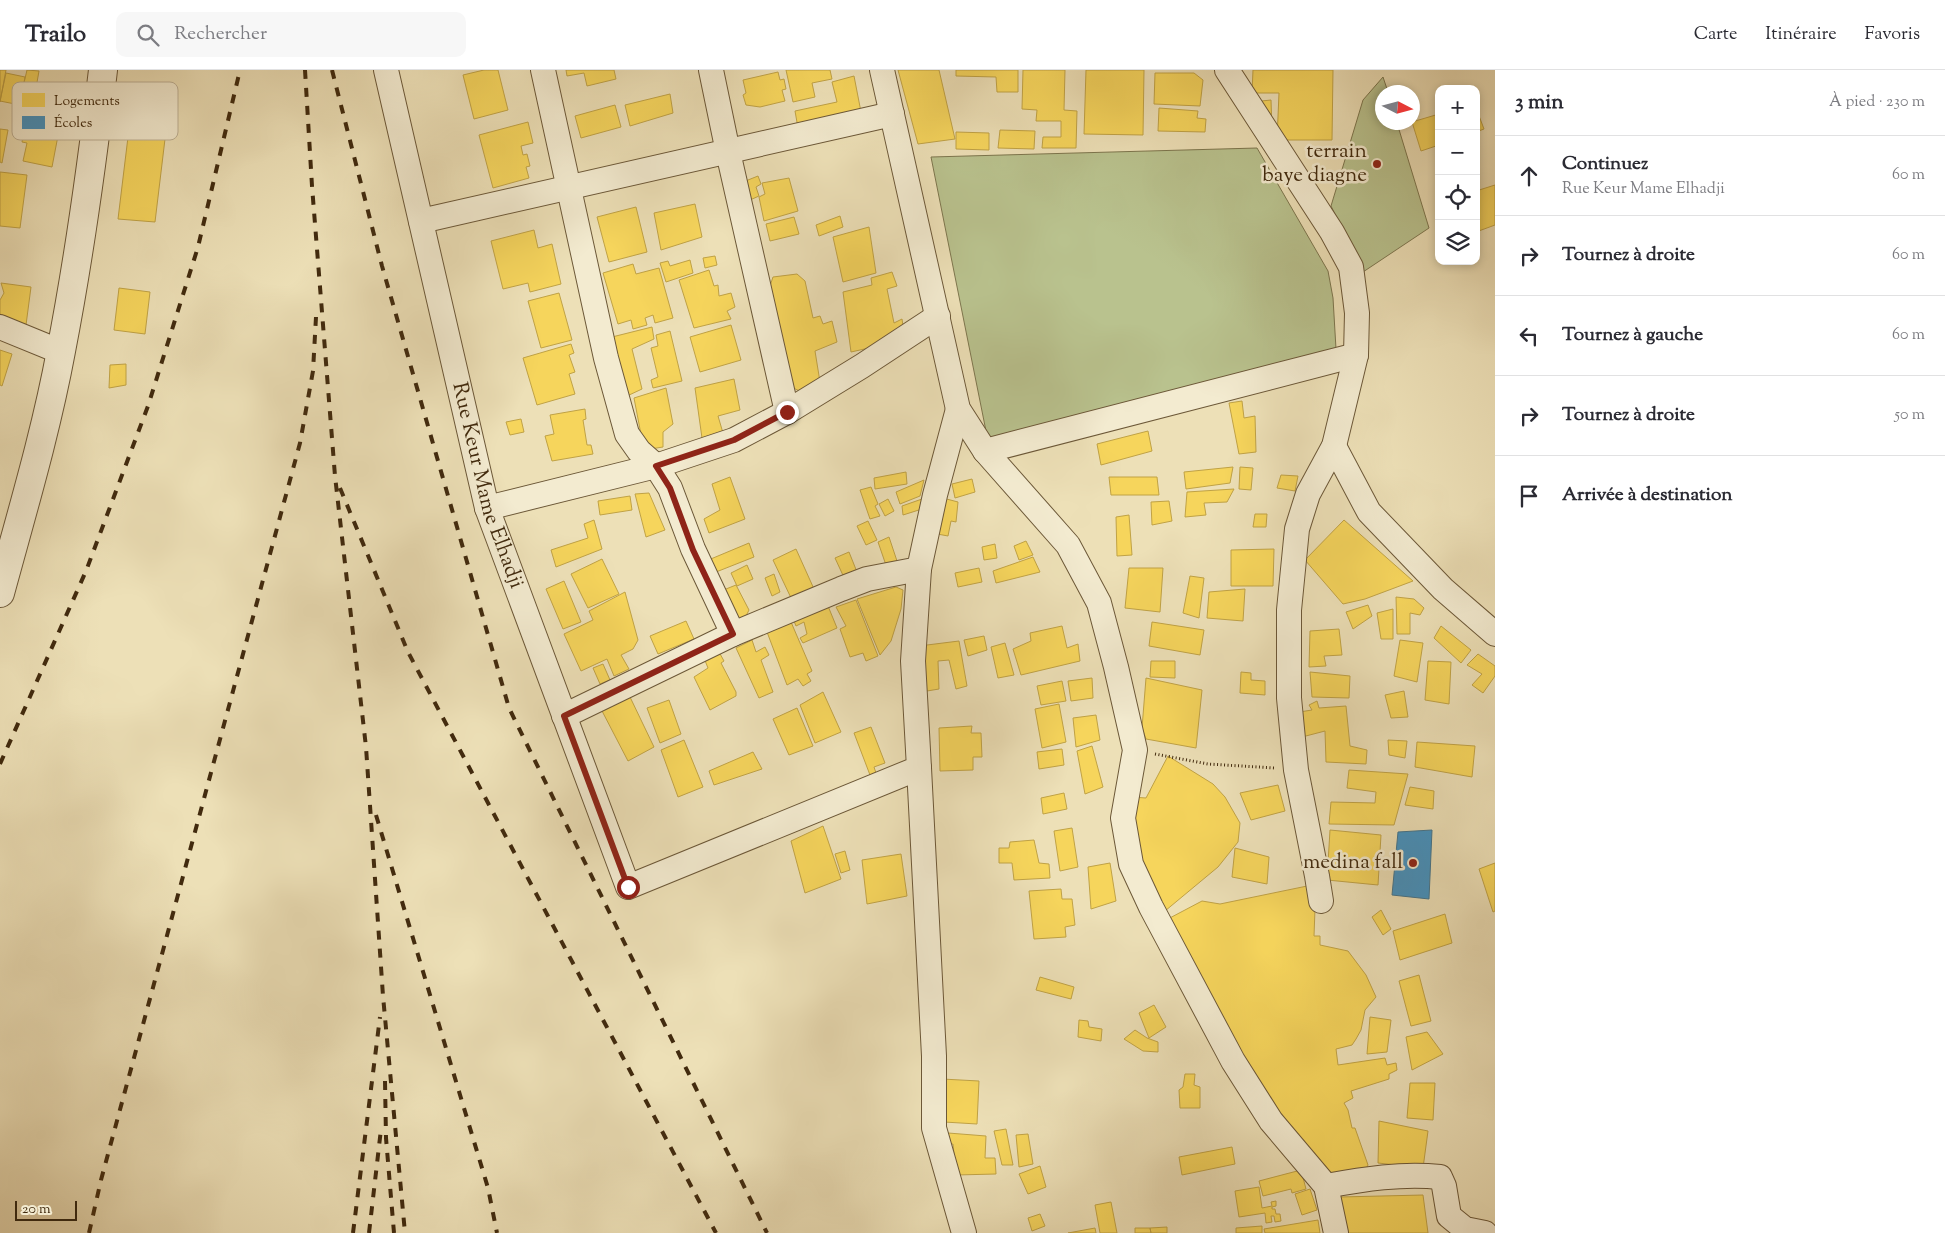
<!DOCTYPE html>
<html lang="fr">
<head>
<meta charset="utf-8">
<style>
  :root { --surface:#fff; --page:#f7f7f7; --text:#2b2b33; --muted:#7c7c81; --line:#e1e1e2 }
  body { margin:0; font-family:"Sorts Mill Goudy",serif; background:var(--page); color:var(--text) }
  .controls { position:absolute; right:15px; top:15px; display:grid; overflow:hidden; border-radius:10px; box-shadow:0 2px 8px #0003 }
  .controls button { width:45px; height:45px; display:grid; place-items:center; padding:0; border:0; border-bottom:1px solid var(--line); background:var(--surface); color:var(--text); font:25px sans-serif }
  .compass { position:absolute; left:1375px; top:15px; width:45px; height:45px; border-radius:50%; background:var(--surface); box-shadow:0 2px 8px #0003; rotate:96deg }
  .scale { position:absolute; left:15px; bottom:12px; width:62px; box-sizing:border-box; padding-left:5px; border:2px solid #412a0e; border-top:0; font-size:14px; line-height:18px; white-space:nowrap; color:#412a0e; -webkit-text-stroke:4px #f3ebd0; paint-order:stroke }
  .stop { position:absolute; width:15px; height:15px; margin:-11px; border:4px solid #8f2418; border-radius:50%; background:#fff }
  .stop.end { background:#8f2418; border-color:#fff; box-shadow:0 1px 5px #0008 }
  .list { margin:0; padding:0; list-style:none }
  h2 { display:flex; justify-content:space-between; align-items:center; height:65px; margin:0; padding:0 20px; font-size:21px }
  h2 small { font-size:16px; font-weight:400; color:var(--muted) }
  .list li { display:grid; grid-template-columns:32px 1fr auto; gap:15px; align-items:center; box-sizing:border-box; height:80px; padding:0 20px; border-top:1px solid var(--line) }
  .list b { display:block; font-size:19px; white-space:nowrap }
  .list p { margin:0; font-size:16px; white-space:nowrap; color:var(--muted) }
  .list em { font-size:16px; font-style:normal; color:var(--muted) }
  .icon { flex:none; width:28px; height:28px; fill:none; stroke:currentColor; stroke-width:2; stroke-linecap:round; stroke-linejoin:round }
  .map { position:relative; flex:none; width:1495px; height:1163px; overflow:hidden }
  header { display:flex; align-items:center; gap:30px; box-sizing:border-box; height:70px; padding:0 25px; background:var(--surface); border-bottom:1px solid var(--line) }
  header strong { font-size:24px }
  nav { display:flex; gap:28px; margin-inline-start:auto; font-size:18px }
  .search { width:350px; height:45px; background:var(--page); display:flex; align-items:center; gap:12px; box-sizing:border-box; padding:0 18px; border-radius:10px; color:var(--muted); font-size:19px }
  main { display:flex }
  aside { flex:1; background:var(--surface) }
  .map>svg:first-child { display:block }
  .green { fill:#b9c28e; stroke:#7d764e }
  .homes { fill:#f6d55c; stroke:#c0a245 }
  .schools { fill:#4393c3; stroke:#42748d }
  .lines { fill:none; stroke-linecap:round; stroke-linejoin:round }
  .minor-casing { stroke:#6c5838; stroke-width:26 }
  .tertiary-casing { stroke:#6c5838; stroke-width:30 }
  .path { stroke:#412a0e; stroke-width:3; stroke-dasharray:1 2.5; stroke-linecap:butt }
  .minor { stroke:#f3ebd0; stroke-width:24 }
  .tertiary { stroke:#f3ebd0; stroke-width:28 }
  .rail { stroke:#412a0e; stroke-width:4; stroke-dasharray:9 9; stroke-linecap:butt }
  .route { stroke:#8f2418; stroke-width:6 }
  .poi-dot { fill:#8f2418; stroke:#f3ebd0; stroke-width:2 }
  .labels { text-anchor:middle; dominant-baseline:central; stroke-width:5; stroke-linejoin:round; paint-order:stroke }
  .poi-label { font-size:21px; fill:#412a0e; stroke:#f3ebd0; text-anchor:end }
  .street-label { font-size:21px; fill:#412a0e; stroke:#f3ebd0 }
  .key { fill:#f3ebd0; stroke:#beb196; stroke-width:1 }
  .key-label { font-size:14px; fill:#412a0e }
</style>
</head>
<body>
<header>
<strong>Trailo</strong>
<div class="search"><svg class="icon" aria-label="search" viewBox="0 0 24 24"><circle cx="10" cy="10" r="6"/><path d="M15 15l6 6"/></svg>Rechercher</div>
<nav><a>Carte</a><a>Itinéraire</a><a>Favoris</a></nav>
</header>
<main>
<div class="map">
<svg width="1495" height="1163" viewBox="0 0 1495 1163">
  <rect width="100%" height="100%" fill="#ede0b7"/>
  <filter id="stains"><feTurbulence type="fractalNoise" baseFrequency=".004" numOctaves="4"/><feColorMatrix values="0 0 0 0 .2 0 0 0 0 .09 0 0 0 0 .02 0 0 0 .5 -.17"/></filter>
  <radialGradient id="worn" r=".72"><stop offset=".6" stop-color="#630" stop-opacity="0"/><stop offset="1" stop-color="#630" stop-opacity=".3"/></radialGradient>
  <path class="green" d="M1383 7 1388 22H1382V52L1397 53 1429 158 1363 202 1331 136 1363 30Z
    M1257 78 1328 201 1333 228 1336 279 988 371 931 87Z"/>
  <path class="homes" d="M0 0H6L0 32Z
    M27 0 39 1 36 18 23 17Z
    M484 0H498L508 40 474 49 463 5Z
    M566 0H614L616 9 587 16 584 3 567 6Z
    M786 0H830L832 9 812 13 815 27 793 32Z
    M898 0H939L955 69 918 74Z
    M956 0H1018V22H997L996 7 956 6Z
    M1023 0H1065L1064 40 1077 41 1076 78H1042L1043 67H1061V51H1036L1037 40 1022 39Z
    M1086 0H1144L1143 65 1084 64Z
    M1253 0H1333L1332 70H1277L1279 23H1252Z
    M778 2 780 10 784 9 786 19 782 20 785 31 760 37 746 35 743 25 746 23 743 10Z
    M6 3 25 7 20 35 0 31Z
    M1155 3H1194L1203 10 1200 36 1154 34Z
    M854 6 861 42 798 58 795 41 837 32 832 12Z
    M670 24 673 43 630 56 625 35Z
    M1271 30 1272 61 1252 32Z
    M615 35 621 57 581 68 575 46Z
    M1159 38 1198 41 1197 48 1206 49 1205 62 1158 61Z
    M1476 38 1484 59 1476 62Z
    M17 41 61 50 52 97 23 91 27 73 22 72 25 55 14 53Z
    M1439 44V75L1421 81 1412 52Z
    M528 52 533 73 521 76 523 85 527 84 530 96 526 97 529 108 493 118 479 65Z
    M0 59 8 60 2 93 0 92Z
    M1000 60 1035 61 1034 79 998 78Z
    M956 62 989 63V80L956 79Z
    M128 67 165 69 155 152 118 149Z
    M0 102 27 105 20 158 0 156Z
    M758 106 761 114 756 117 759 126 750 130 743 112Z
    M789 108 798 141 764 151 759 127 765 124 762 113Z
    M1495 115V155L1476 162V121Z
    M695 134 702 167 661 180 654 143Z
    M636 137 647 182 609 192 597 147Z
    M840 146 843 157 819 166 816 155Z
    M794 147 799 164 770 171 766 154Z
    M869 157 876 203 843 212 833 167Z
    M534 160 538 178 552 174 561 214 530 222 528 213 503 219 491 171Z
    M715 186 717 195 705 198 703 188Z
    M690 190 693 203 666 212 660 193 668 191 670 196Z
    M633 194 636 204 659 198 673 248 655 253 653 245 645 248 647 255 633 259 631 250 618 254 603 203Z
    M709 200 714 216 718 215 719 226 731 223 735 237 727 241 731 249 694 258 679 210Z
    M892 202 897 216 887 219 894 253 902 249 903 256 887 274 851 282 843 222 872 215 871 208Z
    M797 204 805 211 813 248 820 246 823 254 832 251 837 272 815 281 820 312 806 324 787 315 768 222 773 207Z
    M1 213 31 217 26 255 0 244V230L4 223Z
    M119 218 150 222 145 264 114 260Z
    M559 223 572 270 541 278 528 231Z
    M731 255 741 290 700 302 690 267Z
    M652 257 654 269 632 279 642 319 627 326 612 267Z
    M670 261 682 311 653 318 651 310 658 307 651 278 658 276 656 265Z
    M571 274 574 283 569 285 575 302 569 304 575 324 537 335 523 288Z
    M0 280 12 284 2 316 0 315Z
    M126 294V315L109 318 110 295Z
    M734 309 740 340 718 346 723 363 702 368 695 318Z
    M666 318 673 354 663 362V377L644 380 634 328Z
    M1242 331 1244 348 1255 346 1256 382 1239 384 1229 333Z
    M585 339 586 349 583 350 587 375H591L593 384 552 391 545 366 554 364 550 345Z
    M521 349 524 362 510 365 506 352Z
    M1148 361 1152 381 1101 395 1097 374Z
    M1233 397 1230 413 1186 419 1184 402Z
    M1240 397 1253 398 1251 420 1239 419Z
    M906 402 907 414 875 419 874 408Z
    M1281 405 1298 406 1295 421 1277 418Z
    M730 407 745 449 709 463 704 449 720 440 712 414Z
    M1109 407H1157L1159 425H1111Z
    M972 409 975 422 955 428 952 414Z
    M924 410 920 426 900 434 896 422Z
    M871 417 878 434 875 436 880 446 870 449 860 420Z
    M1234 419 1227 432 1204 433 1206 445 1185 447 1187 422Z
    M649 423 665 460 646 467 635 424Z
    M630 426 632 440 600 445 598 431Z
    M939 427 958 432 956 452 951 451 948 466 932 463Z
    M888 429 894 441 885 446 879 434Z
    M922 429V439L903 445 902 436Z
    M1169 431 1172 451 1152 455 1151 432Z
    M1255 444H1267L1266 457H1253Z
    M1129 445 1132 485 1117 486 1116 447Z
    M594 450 602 479 556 497 551 480 588 468 584 454Z
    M1344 450 1413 511 1365 529 1343 534 1305 490Z
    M868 451 877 470 866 475 857 456Z
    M889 467 899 497 888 501 878 472Z
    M1026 471 1033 485 1019 490 1014 476Z
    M749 473 754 487 711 504 706 491Z
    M995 474 997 488 984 490 982 477Z
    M796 479 814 519 792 530 773 490Z
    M1274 479 1273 516H1231V480Z
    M849 482 859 507 847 514 835 488Z
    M1033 487 1040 502 996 513 993 501Z
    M602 489 619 524 588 538 571 504Z
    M747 495 753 509 737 516 731 503Z
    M979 498 982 512 958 517 955 503Z
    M1129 498H1163L1160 542 1125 538Z
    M774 504 780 522 772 526 765 508Z
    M1190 506 1204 508 1199 548 1183 543Z
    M564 511 581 552 563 559 546 519Z
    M736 515 749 540 741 556 716 523Z
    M896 517 903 520 901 539 891 571 880 585 857 529Z
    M1245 519 1243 551 1207 548 1209 522Z
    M625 522 638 570 633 579 621 585 629 599 614 606 607 589 581 601 564 564 593 550 589 541Z
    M1396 527 1414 529 1424 538 1420 545 1410 543V564H1397Z
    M856 530 878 586 866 591 863 583 850 587 840 559 846 556 836 537Z
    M1368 535 1372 546 1353 559 1346 542Z
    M828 536 837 558 803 573 800 568 807 564 804 552 796 556 794 551Z
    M1393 539V569H1381L1377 543Z
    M686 551 694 569 658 584 650 566Z
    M791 552 812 601 807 604 811 611 803 616 798 609 787 615 767 562Z
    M1152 552 1204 560 1200 585 1149 576Z
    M1062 556 1067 578 1078 574 1080 591 1021 605 1013 579 1031 571 1030 563Z
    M1441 556 1471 580 1461 593 1434 568Z
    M1339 559 1342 585 1324 586 1326 596 1309 597 1310 561Z
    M984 566 987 580 968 586 964 570Z
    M752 570 756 582 765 577 769 585 761 590 773 622 759 628 736 578Z
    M1400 570 1423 573 1417 612 1394 606Z
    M959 571 967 616 956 619 949 590 938 591 939 619 921 622 919 576Z
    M1005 573 1014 605 998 608 991 577Z
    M719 582 724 591 721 593 736 622V626L710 640 694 607 708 598 704 588Z
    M1478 584 1495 596V606L1483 623 1472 615 1482 604 1467 595Z
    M1151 591H1175V608L1150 607Z
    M1428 591 1451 592 1449 634 1425 630Z
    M603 594 610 610 600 614 593 598Z
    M1241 602 1251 603V610L1265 611V625L1240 623Z
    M1310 602 1350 606 1349 628 1312 627Z
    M1092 608 1093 628 1071 631 1068 611Z
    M1146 608 1202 620 1196 678 1146 669 1142 658Z
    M1062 611 1066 631 1041 635 1037 616Z
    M1404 621 1408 647 1391 648 1385 625Z
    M823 622 841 662 815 673 800 635Z
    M630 627 654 677 628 691 601 639Z
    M669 630 681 664 660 673 647 638Z
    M1317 631 1319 638 1346 636 1350 676 1367 680 1366 694 1326 692 1325 661 1302 667 1293 643 1312 640 1309 635Z
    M1059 634 1066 672 1042 678 1035 639Z
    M797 638 813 676 789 685 773 649Z
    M1096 645 1100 670 1076 677 1073 648Z
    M972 656 971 663H981L982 687H973V700L940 701 939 658Z
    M871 657 885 693 874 697 876 703 870 705 854 663Z
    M684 670 703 717 678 727 661 680Z
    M1388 670 1407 671 1405 688 1389 685Z
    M1417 672 1475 676 1472 707 1415 697Z
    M1092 676 1103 717 1085 724 1077 681Z
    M1062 679 1064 695 1039 699 1037 682Z
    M753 682 762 699 714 715 709 701Z
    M1168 686 1213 714 1225 727 1240 753 1238 772 1218 797 1165 841 1131 781 1132 727 1146 728Z
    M1349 700 1408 704 1394 755 1329 754 1331 732 1375 733 1376 722 1347 718Z
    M1278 715 1285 741 1251 750 1240 723Z
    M1410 717 1434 721 1433 739 1405 735Z
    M1064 723 1067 739 1043 744 1041 728Z
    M823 756 841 809 805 823 791 771Z
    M1072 758 1078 797 1060 801 1054 761Z
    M1330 760 1381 765 1378 815 1327 810Z
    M1034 770 1039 793 1049 794 1050 808 1014 810 1012 793H999V778H1009L1010 772Z
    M1235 778 1269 787 1267 814 1232 807Z
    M845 781 850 800 841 803 835 784Z
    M901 784 907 826 867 834 862 790Z
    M1110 793 1116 831 1091 839 1088 797Z
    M1495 793V841L1493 842 1479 799Z
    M1312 815 1315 839 1314 866H1320V875L1348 881 1366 905 1376 927 1365 940 1361 960 1356 969 1352 975 1336 979 1338 995 1385 988 1387 995 1396 993 1397 1000 1389 1004V1009L1351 1021 1353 1028 1344 1033 1348 1040 1352 1058H1355L1368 1095 1365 1101 1326 1104 1228 977 1166 850 1202 831 1220 834Z
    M1061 819 1062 829H1072L1075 855 1065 857 1066 867 1034 869 1029 821Z
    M1381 840 1391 859 1383 865 1372 847Z
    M1445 844 1452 873 1400 890 1393 861Z
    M1419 905 1431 951 1411 956 1399 911Z
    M1040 907 1074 917 1071 929 1036 920Z
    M1154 935 1166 957 1149 968 1139 943Z
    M1370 947 1391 950 1387 982 1367 984Z
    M1079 950 1088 951 1089 957 1102 959 1101 971 1078 967Z
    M1135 960 1147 968 1158 972V982L1143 981 1124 969Z
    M1427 962 1443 984 1412 1000 1406 967Z
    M1185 1004H1195L1194 1015 1200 1017V1038H1180L1179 1020 1183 1017Z
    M942 1009 979 1011 977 1054 944 1052Z
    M1410 1013H1435L1433 1050 1407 1048Z
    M1379 1051 1428 1061 1423 1098 1378 1093Z
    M1006 1059 1013 1095H1002L994 1061Z
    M948 1063 986 1066 985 1088H995L996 1104 956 1105 953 1074 947 1075Z
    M1028 1064 1033 1094 1019 1097 1016 1065Z
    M1232 1077 1235 1094 1182 1105 1179 1087Z
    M1040 1096 1046 1117 1028 1124 1019 1104Z
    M1301 1100 1306 1119 1292 1123 1291 1119 1263 1126 1259 1111Z
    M1259 1117 1262 1138 1272 1136 1271 1132 1276 1131V1136L1272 1137V1139H1275L1276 1144H1280L1281 1151 1275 1152 1274 1146H1271L1272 1152 1266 1153 1265 1143 1239 1147 1235 1121Z
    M1310 1119 1317 1140 1302 1145 1295 1124Z
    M1423 1125 1428 1163H1345L1340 1127Z
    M1111 1132 1117 1163H1100L1095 1135Z
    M1040 1144 1045 1156 1032 1161 1028 1148Z
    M1318 1150 1320 1163H1265L1264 1159Z
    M1262 1156V1163H1236V1158Z
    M1167 1157V1163H1151L1150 1158Z
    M1095 1158 1096 1163H1068Z
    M1135 1158H1150L1151 1163H1135Z"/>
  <path class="schools" d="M1432 760 1429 829 1392 825 1398 762Z"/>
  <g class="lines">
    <defs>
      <g id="minor">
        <path id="s1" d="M386 0 487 438 628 817 919 698 913 591 919 499"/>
        <path d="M543 0 606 288 627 364 639 381 656 396 670 418 693 479 733 564"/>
        <path d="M711 0 728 82 787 342"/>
        <path d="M882 0 958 339 985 381 1068 475 1099 533 1116 597 1135 680 1123 748 1131 794 1151 837 1233 991 1271 1051 1326 1116 1336 1163"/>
        <path d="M1227 0 1332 162 1351 197 1357 243 1356 285 1334 376 1308 424 1297 459 1289 540V628L1296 700 1317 806 1321 831"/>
        <path d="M421 151 892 44"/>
        <path d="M0 257 61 282"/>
        <path d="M1334 376 1369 442 1443 519 1495 564"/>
        <path d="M985 381 1356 285"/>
        <path d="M487 438 656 396 734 370 787 342 862 296 938 246"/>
        <path d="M564 646 733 564 841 519 867 509 919 499 935 425 958 339"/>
        <path d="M919 698 934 986V1058L964 1163"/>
        <path d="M1326 1116C1364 1109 1402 1103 1440 1107L1444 1116 1449 1146 1465 1159 1485 1163"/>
      </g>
      <path id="tertiary" d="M0 523C22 442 46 362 61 281 79 188 92 94 103 0"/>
    </defs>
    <use href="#minor" class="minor-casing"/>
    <use href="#tertiary" class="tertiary-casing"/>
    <path class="path" d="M1155 684 1208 694 1275 698"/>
    <use href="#minor" class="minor"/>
    <use href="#tertiary" class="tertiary"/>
    <path class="rail" d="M305 0 312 116 335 406 366 677 383 926 405 1163
      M332 0 382 196 509 638 767 1163
      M340 418 408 582 716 1163
      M0 694 86 501 148 336 198 177 240 0
      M376 745 488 1118 497 1163
      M385 1011 386 1068 394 1163
      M89 1163 101 1110 300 373 313 301 316 247
      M353 1163 380 947
      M369 1163 381 1059"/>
  </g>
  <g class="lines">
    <path class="route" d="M628 817 564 646 733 564 693 480 670 418 656 396 734 370 787 342"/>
  </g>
  <g class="poi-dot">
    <circle cx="1377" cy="94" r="5"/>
    <circle cx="1413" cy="793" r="5"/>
  </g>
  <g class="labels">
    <g class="poi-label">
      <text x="1367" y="82">terrain<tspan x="1367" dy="24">baye diagne</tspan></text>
      <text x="1403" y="793">medina fall</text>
    </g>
    <g class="street-label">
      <text stroke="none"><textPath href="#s1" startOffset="428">Rue Keur Mame Elhadji</textPath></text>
    </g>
  </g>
  <rect x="12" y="12" width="166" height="58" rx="8" class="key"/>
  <rect x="22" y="23" width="23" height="14" fill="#f6d55c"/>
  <rect x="22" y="46" width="23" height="13" fill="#4393c3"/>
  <g class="key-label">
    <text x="54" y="35">Logements</text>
    <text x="54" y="57">Écoles</text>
  </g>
  <rect width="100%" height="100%" filter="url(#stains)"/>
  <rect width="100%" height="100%" fill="url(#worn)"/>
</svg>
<div class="controls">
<button>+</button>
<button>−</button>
<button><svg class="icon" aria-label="locate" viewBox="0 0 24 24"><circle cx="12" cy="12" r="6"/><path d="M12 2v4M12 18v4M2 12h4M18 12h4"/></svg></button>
<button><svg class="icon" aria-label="layers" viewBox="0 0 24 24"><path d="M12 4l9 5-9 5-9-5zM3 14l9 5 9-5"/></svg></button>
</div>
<svg class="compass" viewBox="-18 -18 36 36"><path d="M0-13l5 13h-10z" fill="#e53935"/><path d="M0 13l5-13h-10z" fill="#7c7c81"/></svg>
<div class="scale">20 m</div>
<div class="stop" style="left:628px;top:817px"></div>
<div class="stop end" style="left:787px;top:342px"></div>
</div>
<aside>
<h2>3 min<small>À pied · 230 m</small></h2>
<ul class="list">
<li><svg class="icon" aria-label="ahead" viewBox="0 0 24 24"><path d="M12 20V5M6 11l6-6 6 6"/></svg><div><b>Continuez</b><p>Rue Keur Mame Elhadji</p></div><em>60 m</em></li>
<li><svg class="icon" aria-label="right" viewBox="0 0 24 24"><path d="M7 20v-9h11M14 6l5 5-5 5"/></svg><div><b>Tournez à droite</b></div><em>60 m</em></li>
<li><svg class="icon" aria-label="left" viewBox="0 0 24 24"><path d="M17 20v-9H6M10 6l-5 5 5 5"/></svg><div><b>Tournez à gauche</b></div><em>60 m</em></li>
<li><svg class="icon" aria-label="right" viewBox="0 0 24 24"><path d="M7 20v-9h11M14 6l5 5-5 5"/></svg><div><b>Tournez à droite</b></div><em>50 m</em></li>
<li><svg class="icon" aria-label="arrive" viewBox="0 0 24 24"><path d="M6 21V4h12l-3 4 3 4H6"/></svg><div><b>Arrivée à destination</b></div></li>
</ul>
</aside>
</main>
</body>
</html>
